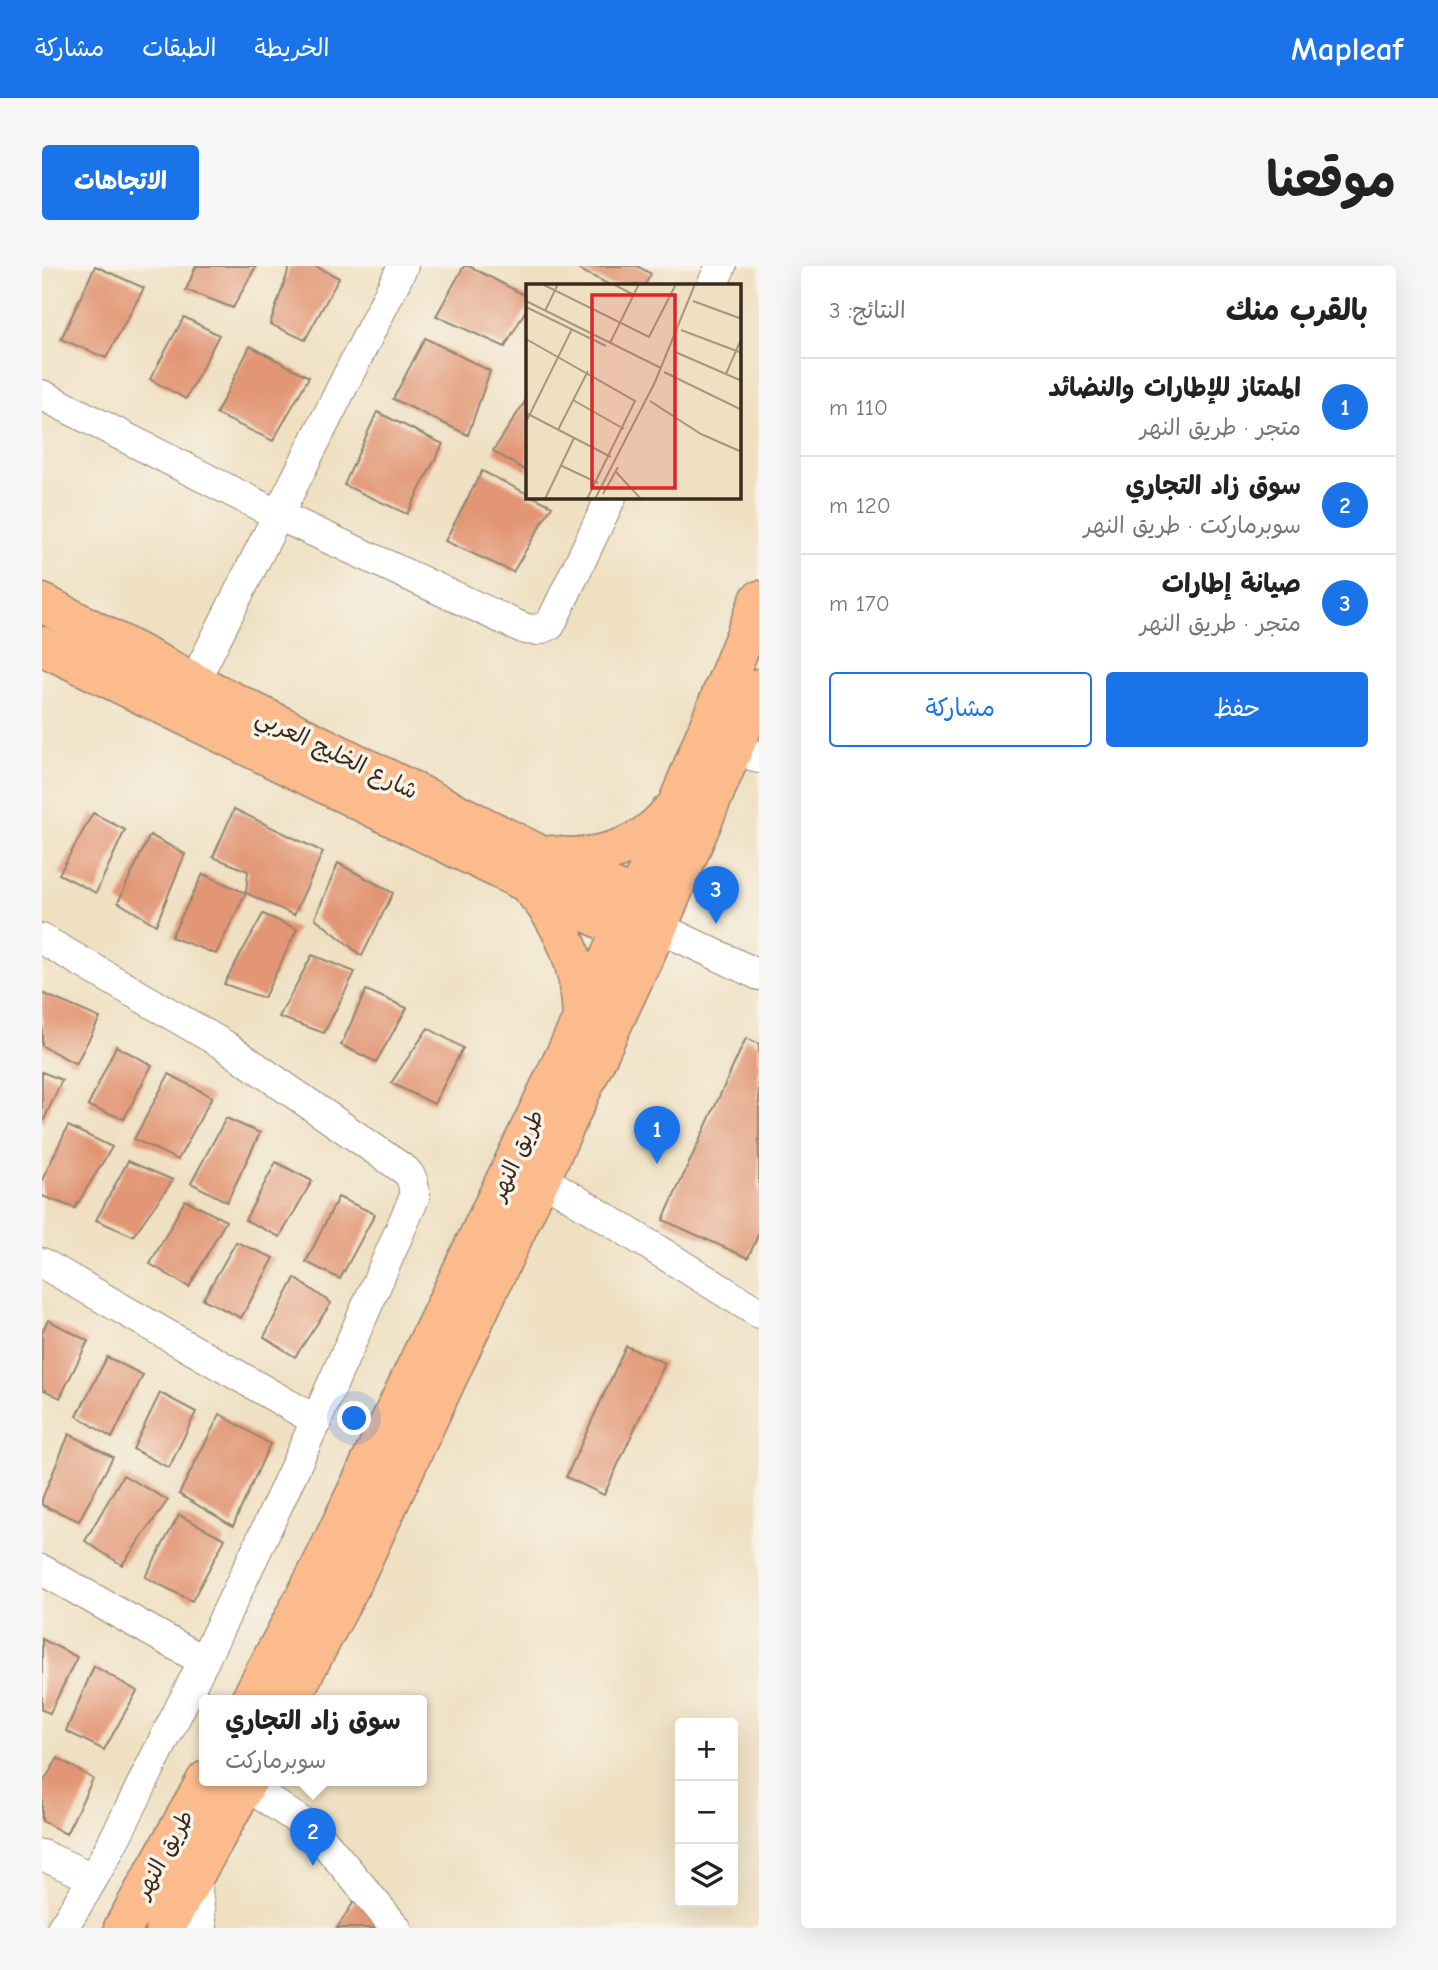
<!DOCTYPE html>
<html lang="ar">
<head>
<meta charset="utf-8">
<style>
  :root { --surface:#fff; --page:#f6f6f6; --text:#222; --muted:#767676; --line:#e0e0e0; --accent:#1a73e8 }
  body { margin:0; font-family:"Comic Neue","Playpen Sans Arabic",sans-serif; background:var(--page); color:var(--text); direction:rtl }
  .controls { position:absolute; right:21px; bottom:21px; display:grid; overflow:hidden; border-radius:7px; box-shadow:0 7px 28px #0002 }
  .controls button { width:63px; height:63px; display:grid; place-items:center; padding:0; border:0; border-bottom:2px solid var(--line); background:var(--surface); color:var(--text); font:35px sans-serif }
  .you { position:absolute; left:313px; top:1153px; width:24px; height:24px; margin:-18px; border:5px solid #fff; border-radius:50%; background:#1a73e8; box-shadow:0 0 0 10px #1a73e833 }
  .badge { display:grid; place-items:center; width:46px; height:46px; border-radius:50%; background:var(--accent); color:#fff; font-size:23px; font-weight:700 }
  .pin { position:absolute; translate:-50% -58px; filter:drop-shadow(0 2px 4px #0008) }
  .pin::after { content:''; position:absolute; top:37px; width:24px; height:21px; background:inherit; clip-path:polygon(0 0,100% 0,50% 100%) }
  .popup { position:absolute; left:157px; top:1429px; width:228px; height:91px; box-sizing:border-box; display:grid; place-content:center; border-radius:7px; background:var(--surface); filter:drop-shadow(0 2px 5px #0005); font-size:23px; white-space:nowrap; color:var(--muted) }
  .popup b { font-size:26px; color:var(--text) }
  .popup::after { content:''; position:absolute; left:50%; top:100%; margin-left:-14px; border:14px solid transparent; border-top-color:var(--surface) }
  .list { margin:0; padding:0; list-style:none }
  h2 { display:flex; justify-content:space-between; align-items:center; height:91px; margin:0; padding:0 28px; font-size:30px }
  h2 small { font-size:23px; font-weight:400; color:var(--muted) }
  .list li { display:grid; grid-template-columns:46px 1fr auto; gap:21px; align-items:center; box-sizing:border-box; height:98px; padding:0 28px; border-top:2px solid var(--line) }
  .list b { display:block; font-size:26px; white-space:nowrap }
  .list p { margin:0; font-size:23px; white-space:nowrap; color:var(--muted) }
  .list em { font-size:23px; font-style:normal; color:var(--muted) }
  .actions { display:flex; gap:14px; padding:21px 28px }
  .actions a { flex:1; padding:16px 0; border:2px solid var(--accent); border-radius:7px; text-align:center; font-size:24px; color:var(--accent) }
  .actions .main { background:var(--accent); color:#fff }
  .icon { flex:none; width:38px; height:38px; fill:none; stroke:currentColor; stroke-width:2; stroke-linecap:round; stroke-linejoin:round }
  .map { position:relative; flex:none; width:717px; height:1662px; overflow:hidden; direction:ltr; border-radius:7px }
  header { display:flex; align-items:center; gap:42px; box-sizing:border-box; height:98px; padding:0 35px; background:var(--accent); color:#fff }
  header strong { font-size:33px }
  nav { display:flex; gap:38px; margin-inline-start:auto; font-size:24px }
  .intro { display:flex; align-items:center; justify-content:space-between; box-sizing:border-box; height:168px; padding:0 42px }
  h1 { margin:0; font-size:49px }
  .button { padding:18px 32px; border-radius:7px; background:var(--accent); color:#fff; font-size:24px; font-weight:700 }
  main { display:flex; gap:42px; padding:0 42px }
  aside { flex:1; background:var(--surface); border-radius:7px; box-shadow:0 7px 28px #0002 }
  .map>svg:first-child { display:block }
  .building { fill:#e29674 }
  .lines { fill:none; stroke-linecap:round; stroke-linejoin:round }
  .minor-casing { stroke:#958570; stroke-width:32 }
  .major-casing { stroke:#958570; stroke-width:41 }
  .minor { stroke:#fff; stroke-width:30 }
  .major { stroke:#fbbb8d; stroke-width:38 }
  .labels { text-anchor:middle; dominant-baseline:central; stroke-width:7; stroke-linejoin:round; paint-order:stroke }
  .street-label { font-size:23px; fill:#3b2a1e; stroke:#f7f3e8 }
  .inset-road { fill:none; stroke:#a79780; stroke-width:2 }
  .view { fill:#d62828; fill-opacity:0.15; stroke:#d62828; stroke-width:3.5 }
  .inset-edge { fill:none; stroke:#3b2a1e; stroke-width:3.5 }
</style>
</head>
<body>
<header>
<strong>Mapleaf</strong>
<nav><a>الخريطة</a><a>الطبقات</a><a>مشاركة</a></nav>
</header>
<div class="intro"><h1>موقعنا</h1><a class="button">الاتجاهات</a></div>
<main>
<aside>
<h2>بالقرب منك<small>النتائج: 3</small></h2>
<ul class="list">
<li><span class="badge">1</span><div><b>الممتاز للإطارات والنضائد</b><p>متجر · طريق النهر</p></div><em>110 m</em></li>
<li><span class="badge">2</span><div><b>سوق زاد التجاري</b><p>سوبرماركت · طريق النهر</p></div><em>120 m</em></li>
<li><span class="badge">3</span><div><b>صيانة إطارات</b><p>متجر · طريق النهر</p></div><em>170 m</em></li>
</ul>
<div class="actions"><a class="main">حفظ</a><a>مشاركة</a></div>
</aside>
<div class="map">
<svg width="717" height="1662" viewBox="0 0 717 1662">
  <rect width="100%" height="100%" fill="#f7f3e8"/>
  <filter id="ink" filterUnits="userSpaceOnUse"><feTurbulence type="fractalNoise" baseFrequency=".0143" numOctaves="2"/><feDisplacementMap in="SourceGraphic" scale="14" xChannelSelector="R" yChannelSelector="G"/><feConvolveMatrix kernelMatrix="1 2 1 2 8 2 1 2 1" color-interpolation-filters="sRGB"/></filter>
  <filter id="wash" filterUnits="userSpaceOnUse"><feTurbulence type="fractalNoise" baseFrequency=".00686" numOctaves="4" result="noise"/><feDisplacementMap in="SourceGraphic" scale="28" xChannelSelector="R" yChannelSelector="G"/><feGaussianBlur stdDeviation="1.57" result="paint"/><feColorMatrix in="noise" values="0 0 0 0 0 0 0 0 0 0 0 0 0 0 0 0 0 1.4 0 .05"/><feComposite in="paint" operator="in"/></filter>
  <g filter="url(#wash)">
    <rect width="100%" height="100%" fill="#efe0c2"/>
    <g id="blocks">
      <path class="building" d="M53 0 102 22 64 92 19 73Z
        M154 0H214L191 42 144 24Z
        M248 0H273L297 12 263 74 228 58Z
        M422 0H427L486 31V40L463 81 394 50Z
        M530 0H595L609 8 603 19H568Z
        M142 51 177 69 144 133 108 113Z
        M383 72 448 105 426 169 351 133Z
        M208 80 267 111 231 175 174 148Z
        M486 131V206L451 185Z
        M335 146 401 178 365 248 302 219Z
        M440 205 486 228V231H492L510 240 471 306 403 275Z
        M192 543 281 586 252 649 204 627 206 605 171 591Z
        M51 547 83 564 54 627 17 608Z
        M108 569 143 588 114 659 76 636Z
        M296 597 351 627 320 690 273 652Z
        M161 608 204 627 174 688 129 671Z
        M221 648 255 663 222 732 182 718Z
        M270 689 313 706 282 767 237 751Z
        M324 724 365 742 334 796 299 779Z
        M0 727 58 752 34 798 0 780Z
        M386 762 421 782 392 838 349 817Z
        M704 772 717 778V967L706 992 621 954Z
        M74 780 110 799 82 853 46 840Z
        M0 806 20 814 0 858Z
        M127 808 170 831 136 894 92 873Z
        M184 852 218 867 185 936 149 917Z
        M26 860 70 881 33 942 0 930V914Z
        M86 895 131 914 91 970 54 954Z
        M234 896 270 915 238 971 203 954Z
        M296 931 333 948 298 1013 264 996Z
        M143 934 184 955 147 1021 108 998Z
        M194 976 232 992 199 1052 161 1033Z
        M253 1012 289 1037 253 1091 222 1071Z
        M6 1054 46 1075 18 1132 0 1123V1066Z
        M584 1080 623 1097 562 1229 524 1211Z
        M65 1091 101 1109 70 1172 35 1150Z
        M118 1127 154 1146 127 1202 91 1183Z
        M178 1148 228 1178 191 1260 137 1228Z
        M27 1168 71 1191 37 1255 0 1239V1233Z
        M81 1209 126 1234 80 1299 43 1275Z
        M137 1249 183 1273 150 1335 103 1311Z
        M0 1373 35 1391 8 1447 0 1444Z
        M52 1400 95 1425 62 1484 24 1465Z
        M16 1492 51 1513 24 1568 0 1555V1518Z
        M315 1631 348 1662H295Z"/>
    </g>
  </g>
  <g filter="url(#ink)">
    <use href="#blocks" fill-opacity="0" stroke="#958570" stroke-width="2"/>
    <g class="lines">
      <defs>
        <path id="minor" d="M670 19 679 0
          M0 129 236 249 483 363 494 364 508 359 569 231
          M152 416 361 0
          M692 481 717 492
          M616 661 717 709
          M0 673 182 779 364 905C372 913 372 921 372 932 295 1110 216 1288 128 1462 94 1529 63 1599 20 1662
          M499 912 717 1047
          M0 997 275 1155
          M0 1304 162 1395
          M204 1519 273 1565 354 1662
          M0 1589 51 1612
          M153 1611 160 1662"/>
        <path id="major" d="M0 337 152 416 497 588 593 632
          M0 380 579 663
          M509 589C552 596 599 582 627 547
          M489 622C523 659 538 701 540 751
          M208 1434 277 1304 540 753 637 534 717 334
          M248 1434 308 1321 616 661 717 422
          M81 1662 164 1514
          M123 1662 206 1514"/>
      </defs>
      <use href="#minor" class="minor-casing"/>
      <use href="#major" class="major-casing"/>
      <use href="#minor" class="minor"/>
      <use href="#major" class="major"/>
    </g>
  </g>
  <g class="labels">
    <g class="street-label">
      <text transform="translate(295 488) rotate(26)">شارع الخليج العربي</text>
      <text transform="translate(475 889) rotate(-65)">طريق النهر</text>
      <text transform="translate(122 1588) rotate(-61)">طريق النهر</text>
    </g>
  </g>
  <g transform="translate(484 18)">
    <rect width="215" height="215" fill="#efe0c2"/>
    <path class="inset-road" d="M16 0 123 53 150 0M87 0 108 11M0 17 135 84M167 17 216 35M0 23 80 62M19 27 32 0M155 46 216 69M0 55 109 117 61 215M84 59 113 0M147 67 216 97M138 88 216 126M200 90 216 53M47 116 98 145M124 117 175 150 216 168M0 129 85 173M0 138 46 45M32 146 62 87M36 182 72 199M90 188 115 215M77 210 92 183M19 215 48 154M69 215 129 98 169 0"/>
    <path class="view" d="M66 11H149V204H66Z"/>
    <rect width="215" height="215" class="inset-edge"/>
  </g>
</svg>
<div class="controls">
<button>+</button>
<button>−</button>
<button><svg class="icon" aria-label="layers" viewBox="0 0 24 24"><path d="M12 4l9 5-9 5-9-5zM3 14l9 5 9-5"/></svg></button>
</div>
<div class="you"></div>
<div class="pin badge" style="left:615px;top:898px">1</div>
<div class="pin badge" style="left:271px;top:1600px">2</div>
<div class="popup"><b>سوق زاد التجاري</b>سوبرماركت</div>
<div class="pin badge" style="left:674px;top:658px">3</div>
</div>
</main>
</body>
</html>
